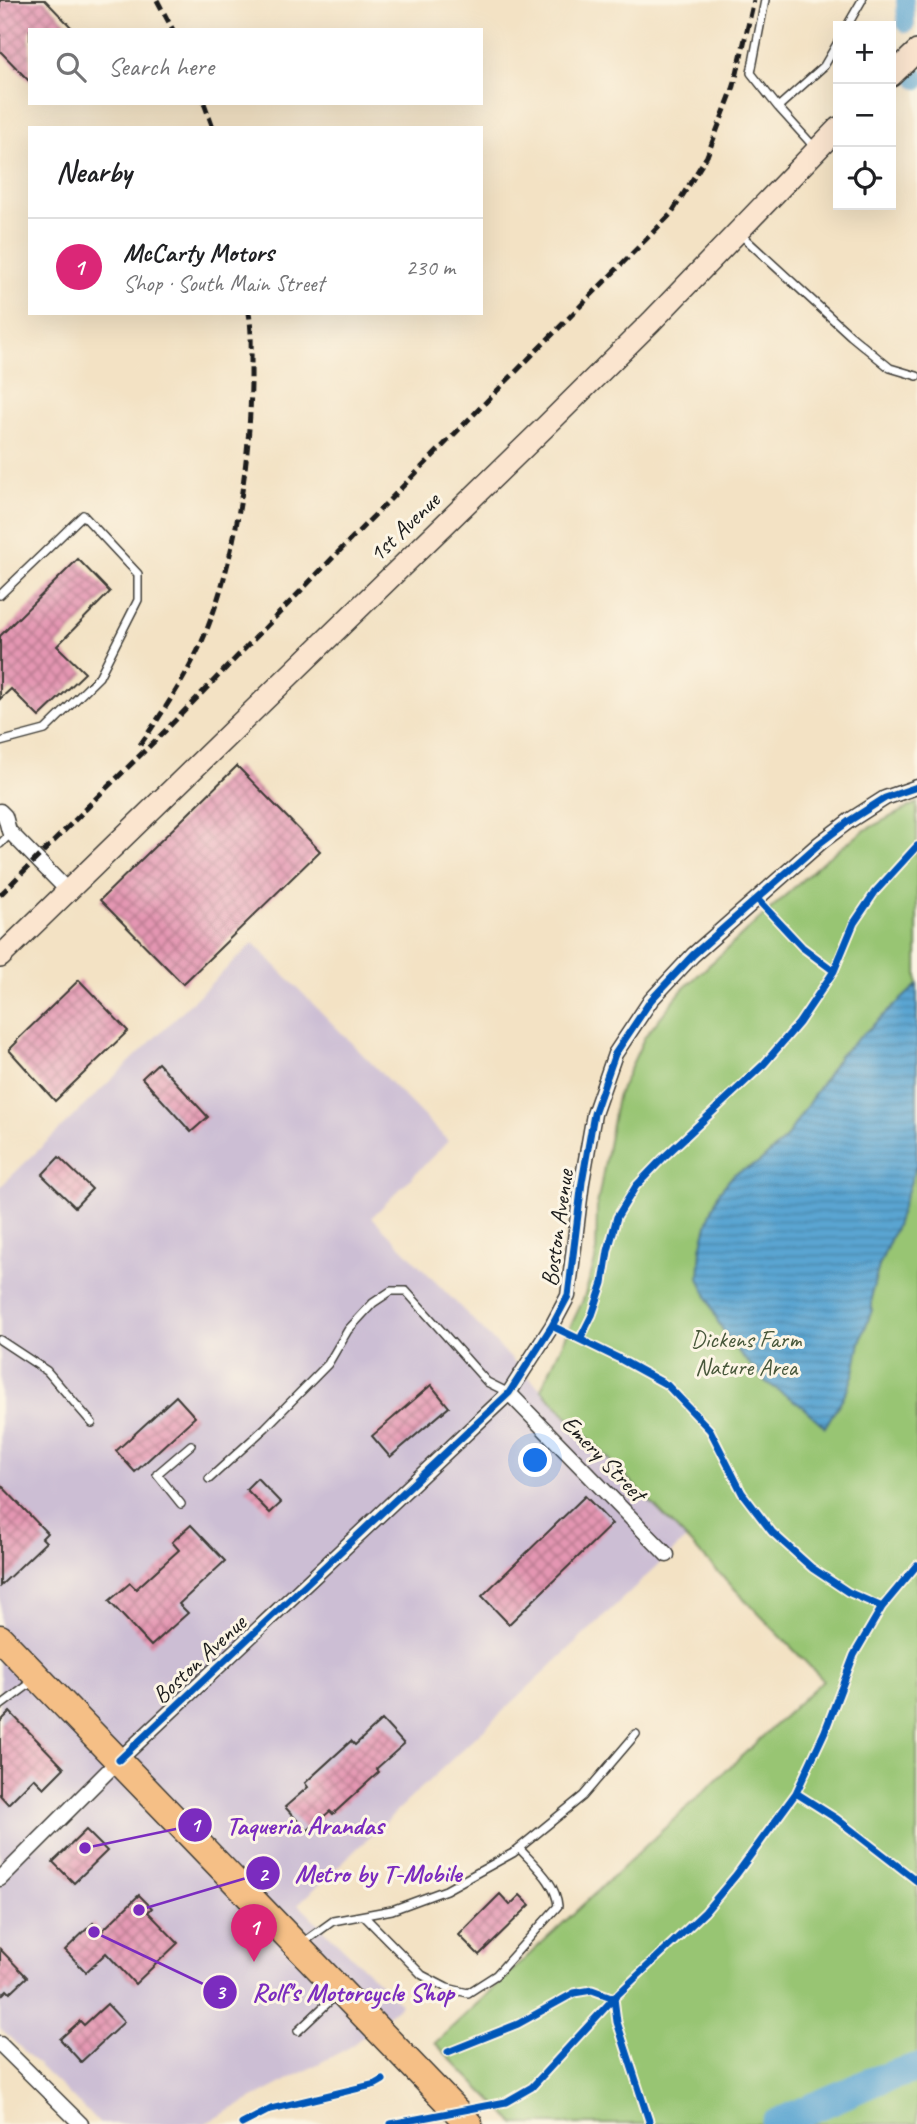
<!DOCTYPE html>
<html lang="en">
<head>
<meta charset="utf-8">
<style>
  :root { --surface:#fff; --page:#f2f2f2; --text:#202124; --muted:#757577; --line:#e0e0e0; --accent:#db2777 }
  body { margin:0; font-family:Caveat,sans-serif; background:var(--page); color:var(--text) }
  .controls { position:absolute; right:21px; top:21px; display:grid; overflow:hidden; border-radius:0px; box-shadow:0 7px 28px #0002 }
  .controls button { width:63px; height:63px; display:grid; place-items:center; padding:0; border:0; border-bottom:2px solid var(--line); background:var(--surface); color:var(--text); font:35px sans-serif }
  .you { position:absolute; left:536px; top:1461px; width:24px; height:24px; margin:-18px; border:5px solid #fff; border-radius:50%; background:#1a73e8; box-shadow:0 0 0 10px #1a73e833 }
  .badge { display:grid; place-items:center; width:46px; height:46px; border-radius:50%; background:var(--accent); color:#fff; font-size:23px; font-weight:700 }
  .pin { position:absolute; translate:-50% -58px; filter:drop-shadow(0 2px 4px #0008) }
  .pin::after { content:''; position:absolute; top:37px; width:24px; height:21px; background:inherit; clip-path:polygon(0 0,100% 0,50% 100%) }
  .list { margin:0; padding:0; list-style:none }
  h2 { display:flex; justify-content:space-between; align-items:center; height:91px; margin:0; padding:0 28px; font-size:30px }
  h2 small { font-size:23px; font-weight:400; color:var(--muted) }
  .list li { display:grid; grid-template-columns:46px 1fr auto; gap:21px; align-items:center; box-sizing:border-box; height:98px; padding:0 28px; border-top:2px solid var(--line) }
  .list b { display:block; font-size:26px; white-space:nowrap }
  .list p { margin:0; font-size:23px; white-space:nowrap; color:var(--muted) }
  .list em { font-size:23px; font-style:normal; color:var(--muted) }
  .icon { flex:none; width:38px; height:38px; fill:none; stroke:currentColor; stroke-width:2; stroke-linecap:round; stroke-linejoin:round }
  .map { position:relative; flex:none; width:917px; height:2124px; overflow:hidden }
  .search { position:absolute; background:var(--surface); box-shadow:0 7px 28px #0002; left:28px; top:28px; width:455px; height:77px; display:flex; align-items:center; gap:18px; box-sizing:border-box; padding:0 24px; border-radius:0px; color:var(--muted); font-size:26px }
  .panel { position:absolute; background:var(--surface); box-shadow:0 7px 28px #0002; left:28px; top:126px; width:455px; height:189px; border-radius:0px }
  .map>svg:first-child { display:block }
  .industrial { fill:#ccbed4 }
  .green { fill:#98c573; stroke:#5a7048; stroke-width:2 }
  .water { fill:url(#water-rules); stroke:#3b6077; stroke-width:2 }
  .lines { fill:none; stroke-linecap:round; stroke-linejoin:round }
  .canal { stroke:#5aa5d2; stroke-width:18 }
  .river { stroke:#5aa5d2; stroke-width:30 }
  .building { fill:url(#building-cross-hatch) }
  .lane-casing { stroke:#3c3a35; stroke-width:10 }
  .street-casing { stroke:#3c3a35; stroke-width:17 }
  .secondary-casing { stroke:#3c3a35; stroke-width:24 }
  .highway-casing { stroke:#3c3a35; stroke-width:29 }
  .lane { stroke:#fff; stroke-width:7 }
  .street { stroke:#fff; stroke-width:14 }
  .secondary { stroke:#fbe5cf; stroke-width:21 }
  .highway { stroke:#f5bf86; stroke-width:26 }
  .rail { stroke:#1c1c1c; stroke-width:5; stroke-dasharray:10 5; stroke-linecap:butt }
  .cycleway-casing { stroke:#fcf5e5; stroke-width:11 }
  .cycleway { stroke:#0057b8; stroke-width:7 }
  .labels { text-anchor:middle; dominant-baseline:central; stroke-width:6; stroke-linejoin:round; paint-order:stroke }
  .street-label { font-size:24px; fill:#1c1c1c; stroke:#fcf5e5 }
  .park-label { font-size:24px; fill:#47573a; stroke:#fcf5e5 }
  .leader { fill:none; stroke:#7b2cbf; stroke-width:2.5 }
  .callout-dot { fill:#7b2cbf; stroke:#fcf5e5; stroke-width:2.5 }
  .mark-label { font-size:21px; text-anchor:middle; font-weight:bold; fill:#fff }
  .callout-label { font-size:26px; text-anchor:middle; font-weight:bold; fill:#7b2cbf; stroke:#fcf5e5; stroke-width:6; stroke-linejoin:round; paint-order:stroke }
</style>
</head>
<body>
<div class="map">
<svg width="917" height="2124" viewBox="0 0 917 2124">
  <defs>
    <pattern id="water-rules" width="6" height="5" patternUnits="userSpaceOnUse" patternTransform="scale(1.75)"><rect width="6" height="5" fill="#5aa5d2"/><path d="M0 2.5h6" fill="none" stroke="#4a86aa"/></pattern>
    <pattern id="building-cross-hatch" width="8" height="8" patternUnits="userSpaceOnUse" patternTransform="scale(1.75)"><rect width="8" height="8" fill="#e496b2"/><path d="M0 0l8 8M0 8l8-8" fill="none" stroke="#b87a90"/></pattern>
  </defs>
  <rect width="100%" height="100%" fill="#fcf5e5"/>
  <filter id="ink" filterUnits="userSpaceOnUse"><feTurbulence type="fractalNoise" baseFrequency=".0143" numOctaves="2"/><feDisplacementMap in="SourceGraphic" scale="14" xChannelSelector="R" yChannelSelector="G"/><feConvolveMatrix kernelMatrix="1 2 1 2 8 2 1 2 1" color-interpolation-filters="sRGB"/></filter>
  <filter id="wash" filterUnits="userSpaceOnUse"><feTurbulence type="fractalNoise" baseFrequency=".00686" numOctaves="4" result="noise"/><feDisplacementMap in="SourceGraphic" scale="28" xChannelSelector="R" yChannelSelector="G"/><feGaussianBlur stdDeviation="1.57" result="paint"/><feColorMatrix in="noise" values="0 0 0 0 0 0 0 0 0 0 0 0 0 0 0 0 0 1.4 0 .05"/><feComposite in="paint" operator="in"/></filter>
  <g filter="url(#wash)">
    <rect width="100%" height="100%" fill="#f3e2c4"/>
    <path class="industrial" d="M253 943 448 1141 372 1217 687 1538 298 1904 401 2004 350 2047 204 2124H100L0 2028V1187Z"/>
    <path class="green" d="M917 803V2124H515L435 2043 823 1680 541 1389 583 1300 596 1258 597 1205 617 1097 644 1038 683 989 823 861 865 830Z"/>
    <path class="water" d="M917 985V1163L896 1226 879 1266 872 1292V1310L860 1342 854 1373 848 1389 825 1427 799 1404 766 1382 732 1345 718 1322 699 1278 701 1248 708 1221 719 1192 734 1174 759 1163 785 1139 840 1055Z"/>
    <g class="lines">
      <path class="canal" d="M905 0 906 24
        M916 76 917 80"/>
      <path class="river" d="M776 2124 874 2081 917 2068"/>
    </g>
    <g id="blocks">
      <path class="building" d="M0 0H45L74 30H30V82L0 51Z
        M78 559 110 592 57 646 85 673 39 717 11 689 0 699V636Z
        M237 766 320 851 183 984 100 900Z
        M79 980 128 1031 55 1101 9 1050 17 1042 16 1041Z
        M158 1063 208 1117 191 1132 142 1078Z
        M59 1157 92 1189 75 1207 42 1175Z
        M431 1385 449 1407 390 1457 372 1436Z
        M176 1396 195 1417 135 1472 116 1451Z
        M257 1478 281 1503 270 1513 246 1489Z
        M0 1484 47 1533 42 1538 46 1542 0 1586Z
        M585 1496 612 1524 509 1624 482 1596Z
        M191 1525 225 1561 179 1604 188 1613 151 1646 109 1601 130 1583 136 1589 179 1550 172 1542Z
        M10 1712 64 1768 44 1788 34 1778 8 1804 0 1795V1722Z
        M382 1720 404 1744 376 1769 379 1772 333 1814 330 1811 307 1831 285 1807 308 1787 305 1783 351 1741 355 1745Z
        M86 1830 107 1851 74 1883 53 1862Z
        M500 1894 510 1905 520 1895 530 1905 479 1955 459 1935Z
        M139 1895 152 1908 148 1912 178 1943 135 1984 106 1953 86 1972 65 1950 93 1923 101 1932Z
        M0 1949 27 1977 10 1993 7 1990 0 1997Z
        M107 2004 124 2022 81 2062 60 2039 80 2021 84 2025Z"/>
    </g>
  </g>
  <g filter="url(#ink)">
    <use href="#blocks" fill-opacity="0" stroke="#3c3a35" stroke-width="2"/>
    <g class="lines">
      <defs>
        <path id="lane" d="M765 0 751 73 778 107
          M847 26 862 0
          M816 149 778 107 824 66 838 42
          M740 234 851 336 890 368 917 376
          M0 595 83 515 138 574V600L99 677 45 730 0 742
          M0 844 11 833
          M0 1340 47 1371 92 1423
          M209 1479 265 1428 328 1364 348 1330 373 1303 391 1291H406L487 1382 509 1393
          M181 1504 157 1474 191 1445
          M0 1706 35 1680
          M364 1916 422 1975 447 1988 468 1993 496 1975 558 1906C556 1882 534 1865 519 1848
          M301 1944 333 1921 392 1910 446 1890 513 1853 583 1796 636 1734
          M298 2031 336 1995"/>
        <path id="street" d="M0 811 5 816 9 831 68 891
          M509 1393 667 1555
          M0 1879 119 1760 509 1393 552 1326 568 1296 582 1182 594 1114 615 1054 651 1000 693 955 820 843 849 821 885 798 917 787
          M0 2044 81 2124"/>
        <path id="secondary" d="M891 76 917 51
          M0 957 545 427 651 322 838 128"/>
        <path id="highway" d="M0 1638 469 2124"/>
      </defs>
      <use href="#lane" class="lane-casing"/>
      <use href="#street" class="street-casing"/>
      <use href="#secondary" class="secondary-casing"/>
      <use href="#highway" class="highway-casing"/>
      <use href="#lane" class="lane"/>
      <use href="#street" class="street"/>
      <use href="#secondary" class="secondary"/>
      <use href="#highway" class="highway"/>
      <path class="rail" d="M157 0 173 30
        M204 103 213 128
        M140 745C163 712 187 676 203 639 236 562 252 451 251 367 251 349 252 331 249 313
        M84 810 164 732 352 538 671 214 707 156 734 86 754 0
        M0 895 91 804"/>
      <defs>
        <path id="cycleway" d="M758 900 802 947 834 971
          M552 1326 618 1358 667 1385 710 1430 742 1493 772 1532 812 1568 848 1592 882 1607
          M580 1339 592 1315 603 1283 608 1251 617 1217 636 1186 663 1158 764 1064 799 1023 834 971 854 923 875 892 917 846
          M119 1760 509 1393 552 1326 568 1296 582 1182 594 1114 615 1054 651 1000 693 955 820 843 849 821 885 798 917 787
          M796 1793 837 1819 917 1881
          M448 2052 518 2024 574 1993 592 1990 614 1998 617 2022 650 2124
          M242 2124 271 2109 376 2084 383 2080
          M391 2124 506 2102 532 2087 614 1998 705 1912 736 1875 796 1793 825 1731 854 1655 882 1607 917 1565"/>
      </defs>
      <use href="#cycleway" class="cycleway-casing"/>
      <use href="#cycleway" class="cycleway"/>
    </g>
  </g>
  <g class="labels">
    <g class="street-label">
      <text transform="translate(404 527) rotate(-44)">1st Avenue</text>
      <text transform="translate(557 1228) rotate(-82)">Boston Avenue</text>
      <text transform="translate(604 1458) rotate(46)">Emery Street</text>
      <text transform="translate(199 1659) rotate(-43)">Boston Avenue</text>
    </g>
    <g class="park-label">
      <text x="746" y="1339">Dickens Farm<tspan x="746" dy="28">Nature Area</tspan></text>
    </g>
  </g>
  <path class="leader" d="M85 1848L195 1825M139 1910L263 1873M94 1932L220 1992"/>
  <g class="callout-dot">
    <circle cx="85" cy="1848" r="7"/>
    <circle cx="139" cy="1910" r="7"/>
    <circle cx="94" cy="1932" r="7"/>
    <circle cx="195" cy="1825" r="18"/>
    <circle cx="263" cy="1873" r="18"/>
    <circle cx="220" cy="1992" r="18"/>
  </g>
  <g class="mark-label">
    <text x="195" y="1832">1</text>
    <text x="263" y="1881">2</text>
    <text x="220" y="1999">3</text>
  </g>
  <g class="callout-label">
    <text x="305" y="1834">Taqueria Arandas</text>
    <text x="378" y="1882">Metro by T-Mobile</text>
    <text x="353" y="2001">Rolf's Motorcycle Shop</text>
  </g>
</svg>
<div class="controls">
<button>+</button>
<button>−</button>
<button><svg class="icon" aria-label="locate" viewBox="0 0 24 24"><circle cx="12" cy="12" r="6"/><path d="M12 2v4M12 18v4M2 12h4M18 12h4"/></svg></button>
</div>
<div class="you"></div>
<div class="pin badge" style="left:254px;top:1962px">1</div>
<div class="search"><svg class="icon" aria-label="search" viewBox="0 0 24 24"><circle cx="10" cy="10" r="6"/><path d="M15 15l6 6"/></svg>Search here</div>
<section class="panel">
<h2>Nearby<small></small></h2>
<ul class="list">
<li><span class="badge">1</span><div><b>McCarty Motors</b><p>Shop · South Main Street</p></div><em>230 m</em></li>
</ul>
</section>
</div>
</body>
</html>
